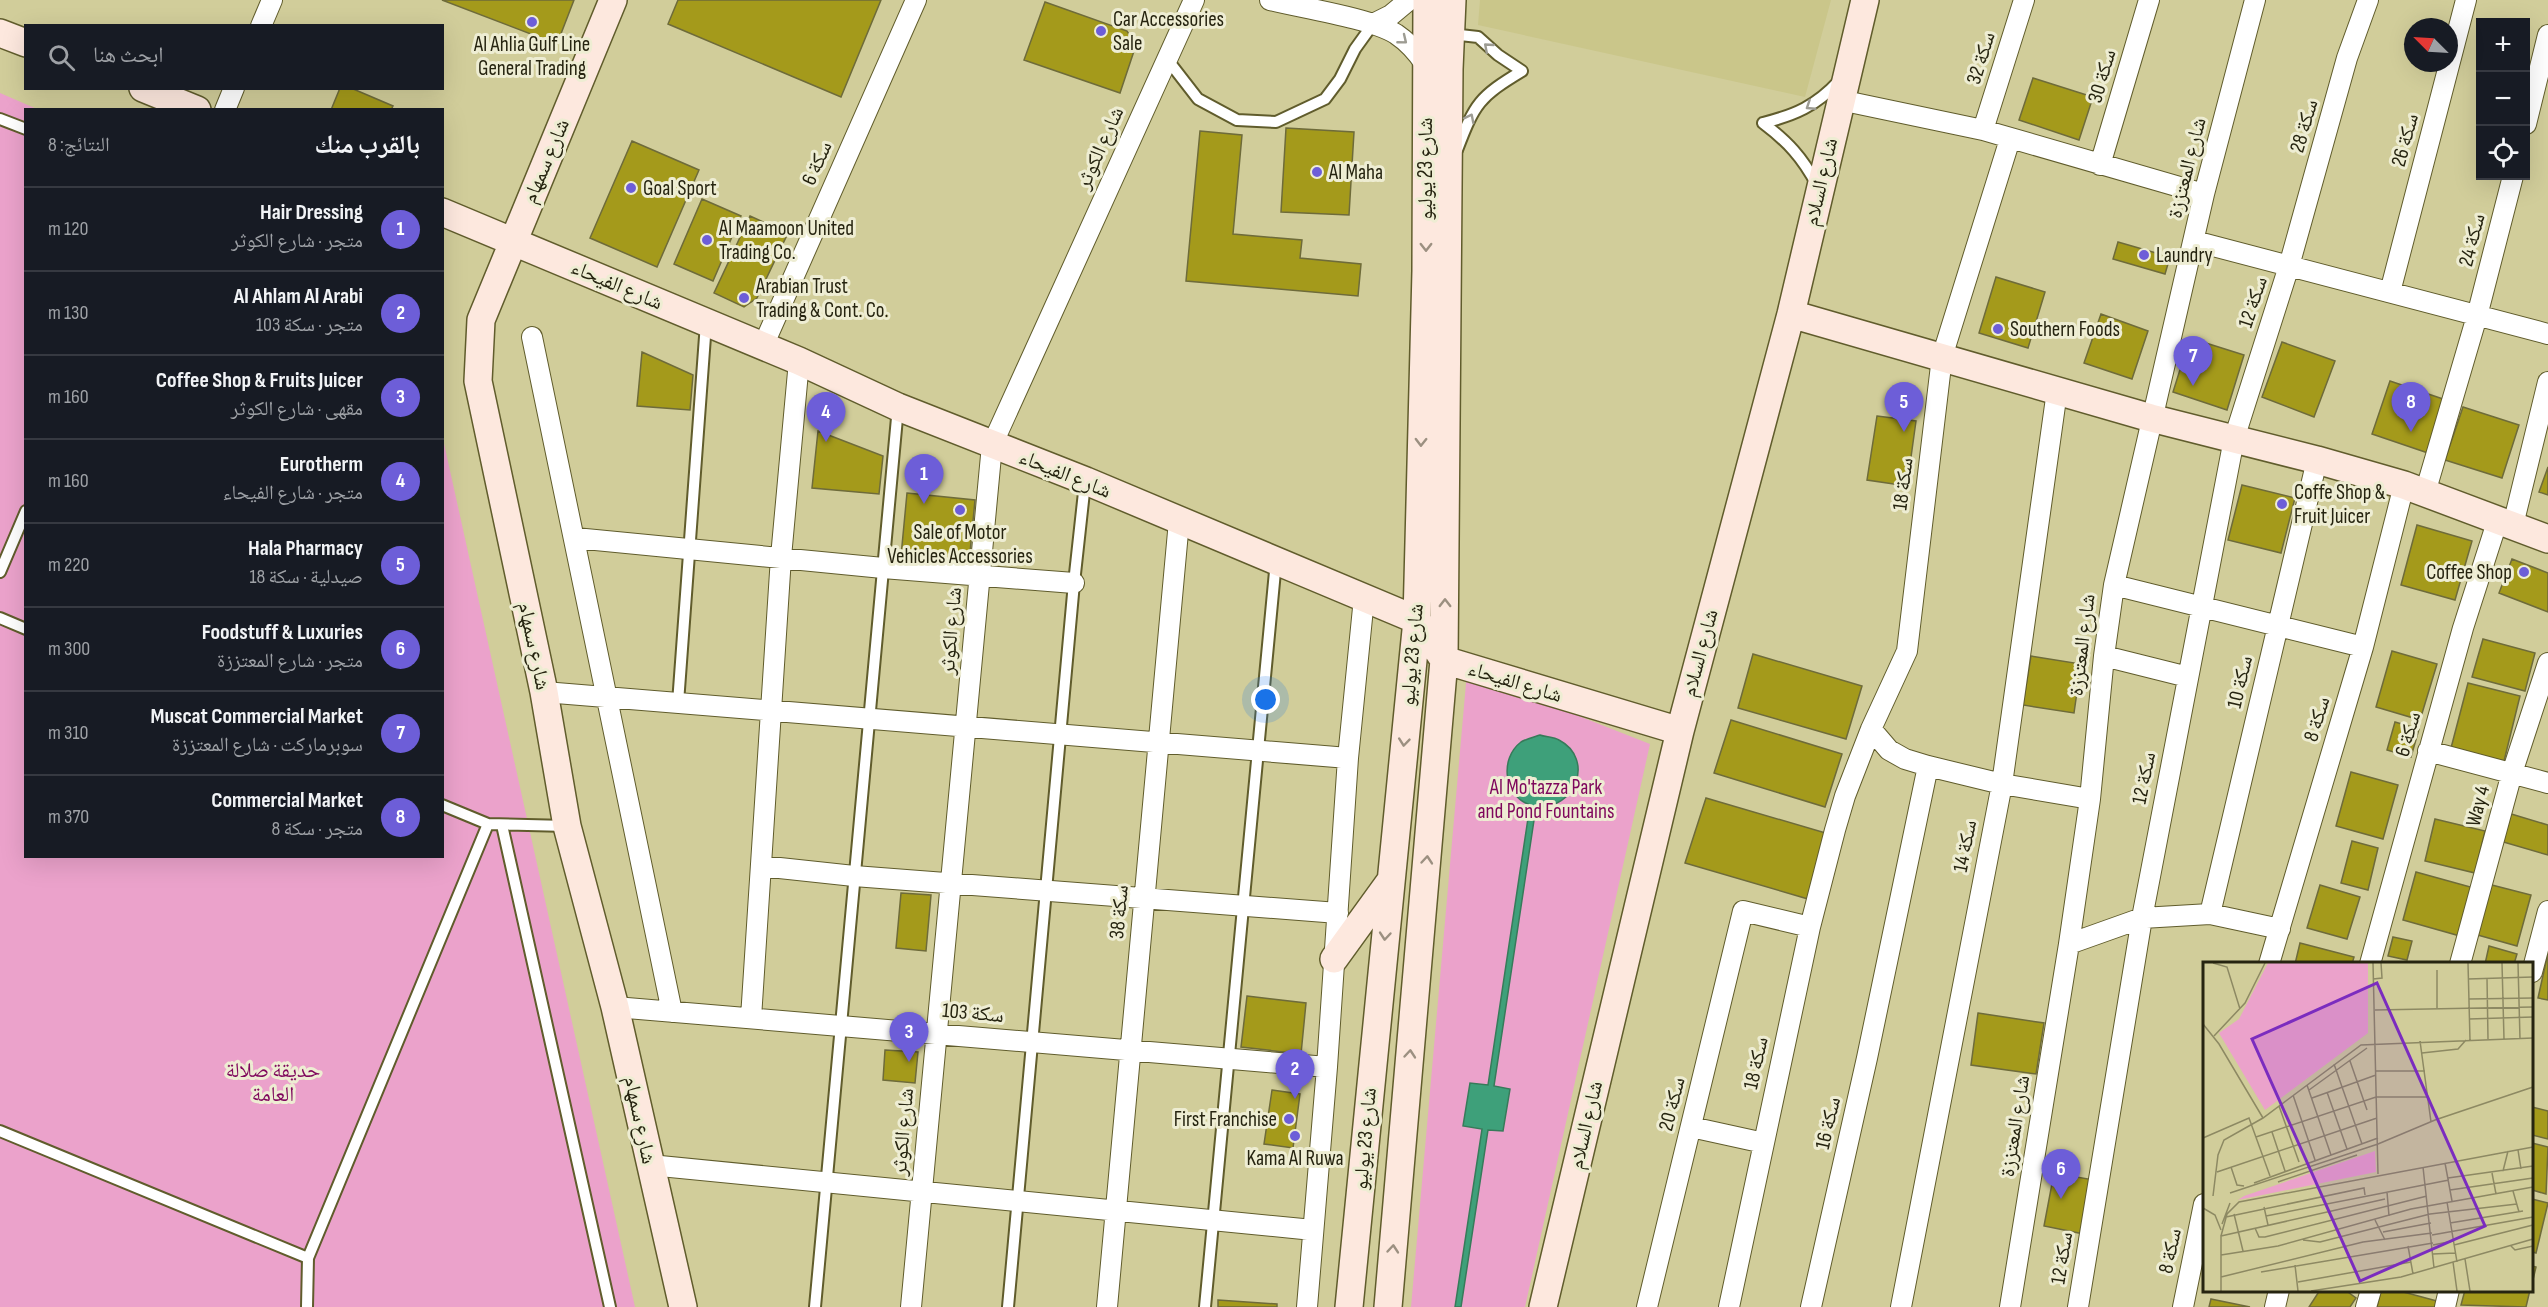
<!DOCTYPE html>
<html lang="ar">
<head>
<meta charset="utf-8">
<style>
  :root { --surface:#171b24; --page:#20242c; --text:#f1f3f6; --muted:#9ea1a6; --line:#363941; --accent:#6d5ed8 }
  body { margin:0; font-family:"Sofia Sans Condensed","Noto Naskh Arabic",sans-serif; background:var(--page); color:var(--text); direction:rtl }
  .controls { position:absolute; right:18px; top:18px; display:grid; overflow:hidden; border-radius:0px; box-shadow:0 6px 24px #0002 }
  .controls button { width:54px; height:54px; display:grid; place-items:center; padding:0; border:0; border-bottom:2px solid var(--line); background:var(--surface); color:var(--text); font:30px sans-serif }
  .compass { position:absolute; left:2404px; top:18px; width:54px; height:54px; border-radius:50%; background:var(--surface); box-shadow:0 6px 24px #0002; rotate:294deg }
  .you { position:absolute; left:1266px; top:700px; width:21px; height:21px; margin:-15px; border:4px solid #fff; border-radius:50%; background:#1a73e8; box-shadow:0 0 0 9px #1a73e833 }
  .badge { display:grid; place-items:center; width:39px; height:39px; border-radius:50%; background:var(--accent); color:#fff; font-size:20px; font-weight:700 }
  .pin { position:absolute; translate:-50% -50px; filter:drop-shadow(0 2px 3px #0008) }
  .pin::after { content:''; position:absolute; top:32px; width:21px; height:18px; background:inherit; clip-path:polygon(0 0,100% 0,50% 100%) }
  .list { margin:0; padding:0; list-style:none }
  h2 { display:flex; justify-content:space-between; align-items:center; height:78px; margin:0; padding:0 24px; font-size:26px }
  h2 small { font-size:20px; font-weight:400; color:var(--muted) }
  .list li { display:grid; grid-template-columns:39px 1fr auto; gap:18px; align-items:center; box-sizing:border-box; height:84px; padding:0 24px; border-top:2px solid var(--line) }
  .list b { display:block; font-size:22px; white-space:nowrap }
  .list p { margin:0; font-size:20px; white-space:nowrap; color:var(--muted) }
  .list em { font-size:20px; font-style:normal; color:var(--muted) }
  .icon { flex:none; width:33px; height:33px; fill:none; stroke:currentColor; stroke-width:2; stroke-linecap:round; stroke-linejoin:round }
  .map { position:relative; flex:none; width:2548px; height:1307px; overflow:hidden; direction:ltr }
  .search { position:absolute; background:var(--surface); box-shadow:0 6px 24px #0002; left:24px; top:24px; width:420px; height:66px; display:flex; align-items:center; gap:15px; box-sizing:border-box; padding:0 21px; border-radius:0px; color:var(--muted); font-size:22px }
  .panel { position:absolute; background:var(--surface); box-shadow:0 6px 24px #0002; left:24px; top:108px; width:420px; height:750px; border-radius:0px; direction:rtl }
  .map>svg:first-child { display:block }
  .built { fill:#cac68a }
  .green { fill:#eba2cb }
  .water { fill:#3ea07a; stroke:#377b5a; stroke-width:1.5 }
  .building { fill:#a49a1b; stroke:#6e6b3a; stroke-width:1.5 }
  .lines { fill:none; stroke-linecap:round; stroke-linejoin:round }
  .lane-casing { stroke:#605c2c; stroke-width:14 }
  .street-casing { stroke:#605c2c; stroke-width:22 }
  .secondary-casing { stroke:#605c2c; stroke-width:30 }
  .lane { stroke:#fff; stroke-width:10 }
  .street { stroke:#fff; stroke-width:20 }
  .secondary { stroke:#fde8de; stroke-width:27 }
  .oneway { stroke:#9d9c93 }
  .oneway2 { stroke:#9c9081 }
  .poi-dot { fill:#6d5ed8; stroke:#eeedd3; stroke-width:2 }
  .labels { text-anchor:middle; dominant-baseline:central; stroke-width:6; stroke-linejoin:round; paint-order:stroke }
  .poi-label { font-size:21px; fill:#262410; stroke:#eeedd3; text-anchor:start }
  .street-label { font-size:21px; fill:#262410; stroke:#eeedd3 }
  .park-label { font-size:21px; fill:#7f075c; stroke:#eeedd3 }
  .inset-road { fill:none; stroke:#8d8963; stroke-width:1.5 }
  .view { fill:#7b2cbf; fill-opacity:0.15; stroke:#7b2cbf; stroke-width:3 }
  .inset-edge { fill:none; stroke:#262410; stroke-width:3 }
</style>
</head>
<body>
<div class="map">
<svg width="2548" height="1307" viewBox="0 0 2548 1307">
  <rect width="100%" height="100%" fill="#d1cd9a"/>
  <path class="built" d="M1480 0H1831L1805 97 1478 25Z"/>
  <path class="green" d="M0 93 37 109 26 110V856H442L443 439 635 1307H0Z
    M1467 672 1650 744 1525 1307H1411Z"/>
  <path class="water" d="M1540 735C1545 737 1554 737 1559 740 1595 759 1576 810 1536 807L1494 1086 1510 1089 1503 1131 1488 1130 1461 1307H1455L1482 1129 1463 1126 1470 1083 1488 1085 1530 805C1504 796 1499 759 1521 742 1526 739 1534 737 1540 735Z"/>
  <path class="building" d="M442 0H574L557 44Z
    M678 0H881L841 97 668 24Z
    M1045 2 1127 31 1136 45 1120 93 1024 60Z
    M2033 78 2093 97 2079 140 2019 120Z
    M340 88H351L393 106 391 110H331Z
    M1286 128 1354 132 1349 215 1281 212Z
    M1200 131 1242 135 1233 234 1302 240 1300 258 1361 264 1358 296 1186 281Z
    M632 141 699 170 657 267 590 238Z
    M702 199 741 216 713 281 674 264Z
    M750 216 788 233 757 298 744 307 714 293Z
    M2118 242 2170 257 2165 274 2113 259Z
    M1996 277 2045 292 2028 348 1979 333Z
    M2101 314 2148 331 2132 379 2084 363Z
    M2190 338 2244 355 2227 410 2173 392Z
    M2282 342 2335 361 2314 417 2262 397Z
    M642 352 693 375 690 410 637 406Z
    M2390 381 2446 400 2428 453 2372 434Z
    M2463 407 2519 425 2502 478 2445 460Z
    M1877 416 1916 421 1907 486 1867 480Z
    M818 431 883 456 879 494 812 488Z
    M2548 467V495L2539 492Z
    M2242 485 2295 498 2281 553 2228 540Z
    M907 493 975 500 969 563 901 556Z
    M2417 525 2472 541 2455 600 2401 585Z
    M2512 559 2548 573V612L2499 593Z
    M2483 639 2535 653 2525 691 2472 677Z
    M2392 651 2437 664 2420 720 2376 707Z
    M1753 654 1862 686 1846 739 1738 708Z
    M2031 656 2081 664 2074 713 2023 705Z
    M2468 683 2520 696 2504 761 2451 748Z
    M1731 720 1842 754 1825 807 1714 773Z
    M2395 722 2419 729 2411 757 2387 750Z
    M2351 772 2398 785 2383 839 2336 826Z
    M1706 798 1829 834 1808 899 1685 863Z
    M2508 813 2548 825V855L2500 841Z
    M2435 819 2485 831 2475 873 2425 861Z
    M2352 841 2378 848 2368 890 2341 883Z
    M2416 872 2474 888 2460 936 2403 920Z
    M2488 884 2531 895 2517 946 2474 934Z
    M2320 885 2360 897 2347 939 2307 928Z
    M901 893 931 895 926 951 896 948Z
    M2393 937 2412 941 2407 960 2388 956Z
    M2300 943 2354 957 2352 964H2295Z
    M2489 946 2517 954 2514 964H2485Z
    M2548 953V1000L2538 998Z
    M1247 996 1306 1003 1301 1054 1241 1047Z
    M1978 1013 2044 1023 2036 1074 1971 1065Z
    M885 1050 918 1052 915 1083 883 1080Z
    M1272 1090 1300 1094 1293 1148 1264 1144Z
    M2532 1107 2548 1111V1139L2532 1135Z
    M2532 1143 2548 1147 2546 1194 2532 1190Z
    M2054 1173 2094 1180 2084 1234 2044 1226Z
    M2532 1199 2548 1203 2536 1253 2532 1252Z
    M2532 1266 2536 1267 2532 1284Z
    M2320 1290H2345L2356 1298 2350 1307H2309Z
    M2381 1290H2396L2437 1301 2435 1307H2377Z
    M2465 1290H2530L2526 1307 2461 1305Z
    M2211 1299 2250 1307H2209Z
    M1218 1300 1277 1304V1307H1218Z"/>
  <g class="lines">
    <defs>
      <path id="lane" d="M1451 34 1478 37 1498 55 1522 71C1479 97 1475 103 1457 150
        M1167 59 1198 99 1237 120 1276 122 1325 99 1340 79 1355 49 1373 24
        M0 119 26 129
        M1763 123C1795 115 1816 106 1839 81
        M1763 123C1788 142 1802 157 1817 185
        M0 572 26 511
        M0 618 26 629
        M678 703 706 323
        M442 805 488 824 567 826
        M502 825 610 1307
        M0 1131 308 1258 488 824
        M307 1307 308 1258
        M815 1307 898 407
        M1008 1307 1074 583 1085 483
        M1205 1307 1276 561"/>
      <path id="street" d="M1270 0C1302 8 1370 18 1396 34 1408 42 1417 52 1425 64
        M1373 24 1391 15 1409 0
        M261 26 272 0
        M1840 100 1983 130 2204 194
        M225 110 234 88
        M2526 124 2548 35
        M1983 130 2024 0
        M2100 165 2149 0
        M2194 241 2548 334
        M2390 292 2466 0
        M532 337 672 1012
        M763 346 916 0
        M2425 493 2477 316 2513 176
        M2513 525 2548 382
        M575 538 883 568 1074 583
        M2114 585 2363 647
        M2104 656 2188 677
        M544 692 1348 758
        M1871 729 1889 750 1905 759 1928 766 2002 784 2090 799
        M2428 751 2548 783
        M761 866 854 876 1338 913
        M2210 914 2317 460
        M2069 944 2142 918 2210 914 2280 929
        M2269 964 2363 647 2404 485
        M2370 964 2463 628 2498 519
        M2460 964 2512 773 2548 663
        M2532 972 2548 911
        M615 1007 1327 1067
        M751 1018 781 557 799 361
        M1691 1127 1764 1143
        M650 1165 1313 1230
        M911 1307 992 445 1194 0
        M1107 1307 1179 521
        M1307 1307 1327 1067 1348 758 1364 598
        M1647 1307 1743 911 1810 927
        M1729 1307 1810 927 1835 830 1845 796 1871 729 1907 651 1942 357 2010 139
        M1811 1307 1867 1058 1928 766
        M1901 1307 2002 784 2057 391
        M2010 1307 2069 944 2090 799 2104 656 2114 585 2204 194 2255 0
        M2078 1307 2142 918 2234 439 2289 266 2347 58 2368 0
        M2183 1307 2204 1204
        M2275 1307 2279 1290
        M2366 1307 2371 1290
        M2445 1307 2449 1290"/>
      <path id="secondary" d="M613 0 481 320 478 381 544 692 567 826 615 1007 683 1307
        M0 33 26 43
        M143 88 197 110
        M442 212 799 361 898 407 1086 481 1417 620 1444 660 1680 731
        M1791 314 2151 418 2317 460 2404 485 2548 539
        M1334 959 1389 883
        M1349 1307 1417 620 1426 271 1427 0
        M1388 1307 1444 660 1449 69 1452 0
        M1543 1307 1680 731 1791 314 1865 0"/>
    </defs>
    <use href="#lane" class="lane-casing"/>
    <use href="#street" class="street-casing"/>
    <use href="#secondary" class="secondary-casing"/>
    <use href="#lane" class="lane"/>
    <use href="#street" class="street"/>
    <use href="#secondary" class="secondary"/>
  </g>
  <defs><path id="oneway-chevron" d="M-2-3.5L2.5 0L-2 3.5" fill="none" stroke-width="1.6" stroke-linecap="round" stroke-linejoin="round" transform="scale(1.5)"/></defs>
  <g class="oneway">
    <use href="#oneway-chevron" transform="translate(1403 40) rotate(39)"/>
    <use href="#oneway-chevron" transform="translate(1488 47) rotate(-139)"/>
    <use href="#oneway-chevron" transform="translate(1810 106) rotate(147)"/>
    <use href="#oneway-chevron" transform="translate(1470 118) rotate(-63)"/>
  </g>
  <g class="oneway2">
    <use href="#oneway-chevron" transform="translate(1426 247) rotate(90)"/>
    <use href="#oneway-chevron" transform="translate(1421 442) rotate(91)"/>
    <use href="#oneway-chevron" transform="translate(1445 603) rotate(-90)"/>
    <use href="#oneway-chevron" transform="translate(1404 742) rotate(96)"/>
    <use href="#oneway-chevron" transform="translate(1427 860) rotate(-85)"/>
    <use href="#oneway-chevron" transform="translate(1385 936) rotate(95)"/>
    <use href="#oneway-chevron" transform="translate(1410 1054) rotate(-85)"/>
    <use href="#oneway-chevron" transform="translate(1393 1249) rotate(-85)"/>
  </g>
  <g class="poi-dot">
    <circle cx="532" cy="22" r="6"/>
    <circle cx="1101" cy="31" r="6"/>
    <circle cx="1317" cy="172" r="6"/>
    <circle cx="631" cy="188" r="6"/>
    <circle cx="707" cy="240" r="6"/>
    <circle cx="2144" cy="255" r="6"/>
    <circle cx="744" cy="298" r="6"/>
    <circle cx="1998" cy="329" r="6"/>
    <circle cx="2282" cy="504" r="6"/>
    <circle cx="960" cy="510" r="6"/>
    <circle cx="2524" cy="572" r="6"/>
    <circle cx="1289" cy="1119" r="6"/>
    <circle cx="1295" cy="1136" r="6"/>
  </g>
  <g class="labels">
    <g class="poi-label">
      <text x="1113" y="19">Car Accessories<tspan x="1113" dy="24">Sale</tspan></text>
      <text x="532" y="44" text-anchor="middle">Al Ahlia Gulf Line<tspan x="532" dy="24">General Trading</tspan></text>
      <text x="1329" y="172">Al Maha</text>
      <text x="643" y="188">Goal Sport</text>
      <text x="719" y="228">Al Maamoon United<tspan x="719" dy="24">Trading Co.</tspan></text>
      <text x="2156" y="255">Laundry</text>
      <text x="756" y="286">Arabian Trust<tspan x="756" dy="24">Trading &amp; Cont. Co.</tspan></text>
      <text x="2010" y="329">Southern Foods</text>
      <text x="2294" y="492">Coffe Shop &amp;<tspan x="2294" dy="24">Fruit Juicer</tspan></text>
      <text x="960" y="532" text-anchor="middle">Sale of Motor<tspan x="960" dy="24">Vehicles Accessories</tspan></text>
      <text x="2512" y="572" text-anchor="end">Coffee Shop</text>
      <text x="1277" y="1119" text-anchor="end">First Franchise</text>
      <text x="1295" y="1158" text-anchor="middle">Kama Al Ruwa</text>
    </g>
    <g class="street-label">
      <text transform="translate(1981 58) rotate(-73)">سكة 32</text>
      <text transform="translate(2102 76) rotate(-74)">سكة 30</text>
      <text transform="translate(2304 126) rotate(-74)">سكة 28</text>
      <text transform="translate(2405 140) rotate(-75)">سكة 26</text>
      <text transform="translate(1100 148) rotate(-66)">شارع الكوثر</text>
      <text transform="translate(546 161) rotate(-67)">شارع سمهام</text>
      <text transform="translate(817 163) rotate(-66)">سكة 6</text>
      <text transform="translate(2187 168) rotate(-76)">شارع المعتززة</text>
      <text transform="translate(1425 169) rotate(-90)">شارع 23 يوليو</text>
      <text transform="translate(1821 182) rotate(-77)">شارع السلام</text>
      <text transform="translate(2472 240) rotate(-76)">سكة 24</text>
      <text transform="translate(617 285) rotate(23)">شارع الفيحاء</text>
      <text transform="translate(2253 302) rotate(-72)">سكة 12</text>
      <text transform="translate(1065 474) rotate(22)">شارع الفيحاء</text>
      <text transform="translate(1903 484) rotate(-83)">سكة 18</text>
      <text transform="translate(951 631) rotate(-85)">شارع الكوثر</text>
      <text transform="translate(2082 645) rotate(-83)">شارع المعتززة</text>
      <text transform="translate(534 646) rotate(78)">شارع سمهام</text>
      <text transform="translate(1700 653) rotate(-75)">شارع السلام</text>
      <text transform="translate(1412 655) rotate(-85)">شارع 23 يوليو</text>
      <text transform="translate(1515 682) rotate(17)">شارع الفيحاء</text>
      <text transform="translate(2240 682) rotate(-77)">سكة 10</text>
      <text transform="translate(2317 719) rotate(-73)">سكة 8</text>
      <text transform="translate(2408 734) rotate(-74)">سكة 6</text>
      <text transform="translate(2144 778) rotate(-79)">سكة 12</text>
      <text transform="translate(2478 806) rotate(-75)">Way 4</text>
      <text transform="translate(1965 846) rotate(-79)">سكة 14</text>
      <text transform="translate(1119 912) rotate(-85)">سكة 38</text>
      <text transform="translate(973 1013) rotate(5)">سكة 103</text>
      <text transform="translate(1756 1063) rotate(-78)">سكة 18</text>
      <text transform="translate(1672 1104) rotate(-76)">سكة 20</text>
      <text transform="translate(640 1120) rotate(78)">شارع سمهام</text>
      <text transform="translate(1828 1123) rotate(-77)">سكة 16</text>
      <text transform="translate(1586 1125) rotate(-77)">شارع السلام</text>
      <text transform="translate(2015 1126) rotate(-81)">شارع المعتززة</text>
      <text transform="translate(903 1132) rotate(-85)">شارع الكوثر</text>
      <text transform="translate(1365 1139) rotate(-85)">شارع 23 يوليو</text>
      <text transform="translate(2170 1251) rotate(-78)">سكة 8</text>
      <text transform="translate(2062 1258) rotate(-81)">سكة 12</text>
    </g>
    <g class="park-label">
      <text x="1546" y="787">Al Mo'tazza Park<tspan x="1546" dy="24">and Pond Fountains</tspan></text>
      <text x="273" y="1070">حديقة صلالة<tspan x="273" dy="24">العامة</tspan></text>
    </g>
  </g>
  <g transform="translate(2203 962)">
    <rect width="330" height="330" fill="#d1cd9a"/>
    <path d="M65 1H165V71L62 148 16 71 36 57ZM172 189 173 210 35 238 41 234Z" fill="#eba2cb"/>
    <path class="inset-road" d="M10 1 24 5 37 47M170 1 175 212M265 1 267 78M299 1 301 77M315 1 317 77M234 8V46M284 16 285 77M170 17 179 16 178 1M265 17 330 15M266 37 330 36M172 48 330 45M266 57 330 55M0 62 16 82 60 156M11 74 42 41 62 1M217 79 228 160M219 91 255 87 263 78M147 99 164 148M131 102 159 182M173 109H222M104 123 128 193M106 128 164 86M124 130 144 187M90 133 112 198M109 136 173 113M76 144 96 200M69 170 82 209M53 175 173 135H226M0 176 46 156 67 214M315 188 318 207M242 201 249 239M28 205 34 223 41 224M220 205 231 306M300 209 305 189M14 210 174 156M289 211 293 232M245 216 330 204M75 220 154 193M51 221 175 176M247 228 330 216M310 229 316 250M184 230 186 254M27 231 175 182 232 158 330 125M10 234 15 193 21 178 60 156 158 83 330 76M244 240 254 300M61 245 65 263M0 246 12 253 18 268M31 252 40 289M63 254 246 218M23 255 161 226 162 233M172 258 182 278M247 261 320 249M19 262 27 241M52 266 56 275H62L224 234M180 270 228 261M229 273 330 255M18 274 24 252 36 240 330 185M18 274 182 237M100 278 117 280 227 252 314 242M230 283 250 279M251 283 330 263M205 284 210 312M308 284 312 288 330 284M230 292 252 291M18 293 75 284 208 247 330 225M262 297 267 329M250 300 254 329M92 303 95 329M58 310 230 281M18 315 160 280 229 271M95 320 208 300M18 329V273M108 329 198 315 330 277"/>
    <path class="view" d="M174 21 282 264 157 319 49 77Z"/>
    <rect width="330" height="330" class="inset-edge"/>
  </g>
</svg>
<div class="controls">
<button>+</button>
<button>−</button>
<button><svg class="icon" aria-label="locate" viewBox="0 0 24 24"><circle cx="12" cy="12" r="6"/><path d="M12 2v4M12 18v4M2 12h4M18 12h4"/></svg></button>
</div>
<svg class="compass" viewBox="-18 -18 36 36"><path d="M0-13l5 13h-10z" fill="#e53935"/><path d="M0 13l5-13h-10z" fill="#9ea1a6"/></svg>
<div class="you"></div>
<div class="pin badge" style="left:924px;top:504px">1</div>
<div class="pin badge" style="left:1295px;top:1099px">2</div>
<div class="pin badge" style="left:909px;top:1062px">3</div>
<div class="pin badge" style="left:826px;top:442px">4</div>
<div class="pin badge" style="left:1904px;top:432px">5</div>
<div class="pin badge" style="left:2061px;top:1199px">6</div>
<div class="pin badge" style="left:2193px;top:386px">7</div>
<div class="pin badge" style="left:2411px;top:432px">8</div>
<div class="search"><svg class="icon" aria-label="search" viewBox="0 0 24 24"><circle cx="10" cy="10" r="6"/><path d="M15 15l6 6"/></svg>ابحث هنا</div>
<section class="panel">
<h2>بالقرب منك<small>النتائج: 8</small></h2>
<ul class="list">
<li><span class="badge">1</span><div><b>Hair Dressing</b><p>متجر · شارع الكوثر</p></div><em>120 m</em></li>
<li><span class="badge">2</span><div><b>Al Ahlam Al Arabi</b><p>متجر · سكة 103</p></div><em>130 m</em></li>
<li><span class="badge">3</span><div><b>Coffee Shop &amp; Fruits Juicer</b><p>مقهى · شارع الكوثر</p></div><em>160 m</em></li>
<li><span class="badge">4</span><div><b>Eurotherm</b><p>متجر · شارع الفيحاء</p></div><em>160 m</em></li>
<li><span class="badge">5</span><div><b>Hala Pharmacy</b><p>صيدلية · سكة 18</p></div><em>220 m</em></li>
<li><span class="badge">6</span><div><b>Foodstuff &amp; Luxuries</b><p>متجر · شارع المعتززة</p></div><em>300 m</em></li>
<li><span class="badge">7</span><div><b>Muscat Commercial Market</b><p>سوبرماركت · شارع المعتززة</p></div><em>310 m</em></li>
<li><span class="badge">8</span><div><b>Commercial Market</b><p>متجر · سكة 8</p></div><em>370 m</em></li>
</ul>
</section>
</div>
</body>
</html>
